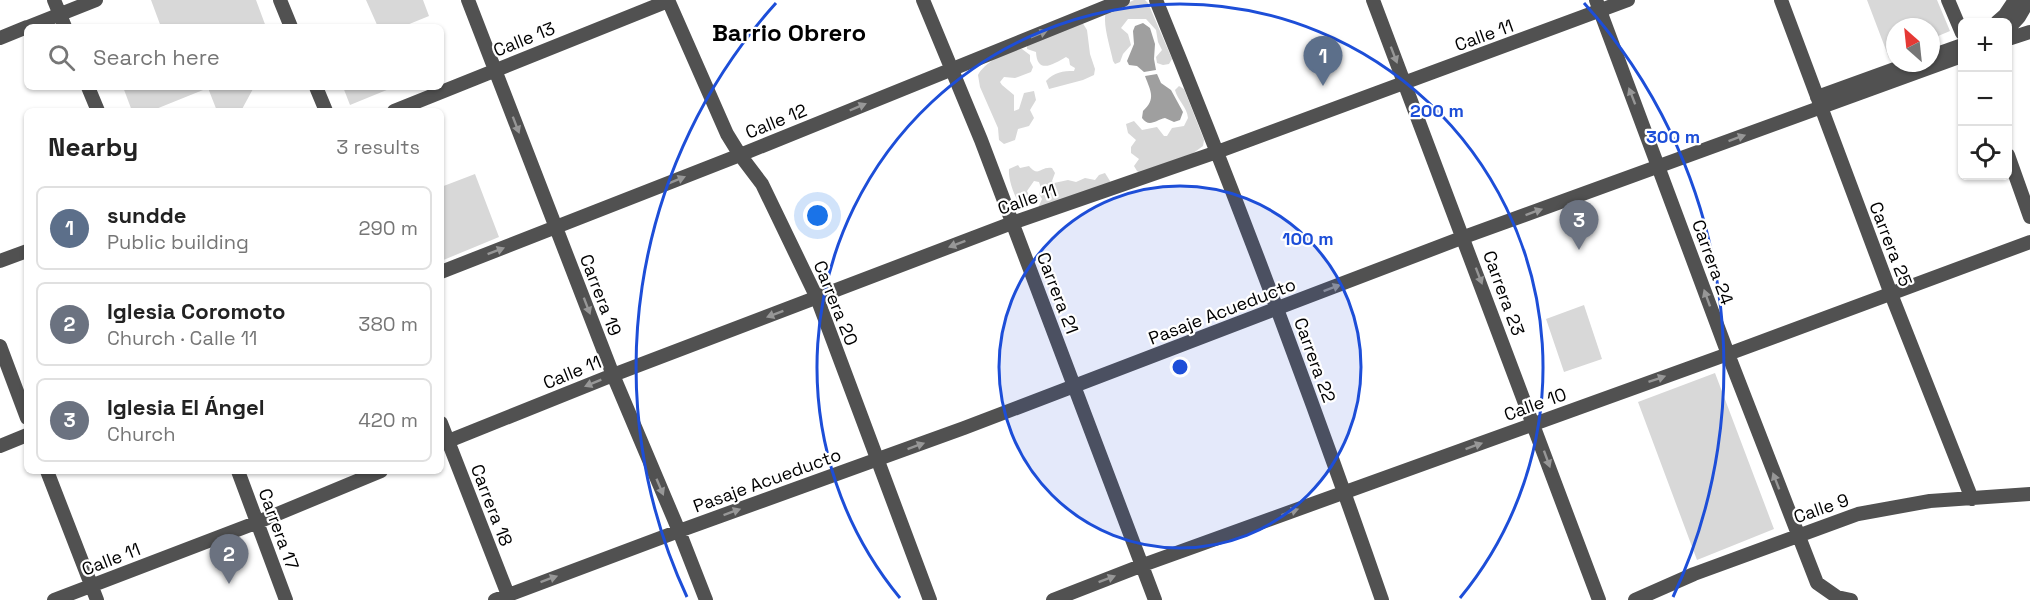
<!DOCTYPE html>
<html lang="en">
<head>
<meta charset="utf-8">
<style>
  :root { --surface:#fff; --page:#f6f6f6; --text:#222; --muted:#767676; --line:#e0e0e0; --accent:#0f766e }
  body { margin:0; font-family:"Space Grotesk",sans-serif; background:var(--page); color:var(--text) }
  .controls { position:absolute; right:18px; top:18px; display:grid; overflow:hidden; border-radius:9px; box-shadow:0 2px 4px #0004 }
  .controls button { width:54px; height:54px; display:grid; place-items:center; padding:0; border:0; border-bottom:2px solid var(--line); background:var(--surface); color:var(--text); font:30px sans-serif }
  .compass { position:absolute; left:1886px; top:18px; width:54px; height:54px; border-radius:50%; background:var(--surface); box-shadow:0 2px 4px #0004; rotate:333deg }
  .you { position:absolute; left:818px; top:216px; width:21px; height:21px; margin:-15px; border:4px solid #fff; border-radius:50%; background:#1a73e8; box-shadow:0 0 0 9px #1a73e833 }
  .badge { display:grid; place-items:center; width:39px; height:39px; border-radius:50%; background:var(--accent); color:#fff; font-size:20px; font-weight:700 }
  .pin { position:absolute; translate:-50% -50px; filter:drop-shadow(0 2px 3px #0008) }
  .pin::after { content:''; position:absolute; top:32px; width:21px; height:18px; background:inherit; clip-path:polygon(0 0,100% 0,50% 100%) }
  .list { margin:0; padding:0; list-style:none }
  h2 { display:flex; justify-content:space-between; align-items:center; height:78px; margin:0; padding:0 24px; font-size:26px }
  h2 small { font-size:20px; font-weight:400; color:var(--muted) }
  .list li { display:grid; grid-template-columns:39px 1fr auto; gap:18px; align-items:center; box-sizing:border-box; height:84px; margin:0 12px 12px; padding:0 12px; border:2px solid var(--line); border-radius:9px }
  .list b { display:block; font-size:22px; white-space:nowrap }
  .list p { margin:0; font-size:20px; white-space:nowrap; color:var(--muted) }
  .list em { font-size:20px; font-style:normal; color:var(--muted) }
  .icon { flex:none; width:33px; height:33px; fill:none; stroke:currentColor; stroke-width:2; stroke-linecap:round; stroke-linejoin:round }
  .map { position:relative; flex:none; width:2030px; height:600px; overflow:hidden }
  .search { position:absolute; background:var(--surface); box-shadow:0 2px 4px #0004; left:24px; top:24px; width:420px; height:66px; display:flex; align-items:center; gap:15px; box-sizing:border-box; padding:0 21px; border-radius:9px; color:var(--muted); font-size:22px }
  .panel { position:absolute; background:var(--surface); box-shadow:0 2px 4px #0004; left:24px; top:108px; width:420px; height:366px; border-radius:9px }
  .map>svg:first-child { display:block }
  .green { fill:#d8d8d8 }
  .water { fill:#9f9f9f }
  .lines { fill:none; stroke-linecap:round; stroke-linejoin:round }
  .minor { stroke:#515151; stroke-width:14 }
  .oneway { fill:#979797 }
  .ring { fill:none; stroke:#1d4ed8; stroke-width:3 }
  .labels { text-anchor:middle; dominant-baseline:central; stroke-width:4.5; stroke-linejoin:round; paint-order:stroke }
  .street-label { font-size:18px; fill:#000; stroke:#fff }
  .district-label { font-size:24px; font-weight:bold; fill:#000; stroke:#fff }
  .centre { fill:#1d4ed8; stroke:#fff; stroke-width:3 }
  .ring-label { font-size:18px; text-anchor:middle; font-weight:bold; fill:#1d4ed8; stroke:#fff; stroke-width:4.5; stroke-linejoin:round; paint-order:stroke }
</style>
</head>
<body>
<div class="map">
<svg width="2030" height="600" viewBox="0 0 2030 600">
  <rect width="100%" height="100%" fill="#fff"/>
  <path class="green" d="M151 0H256L266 27H161Z
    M366 0H423L429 16 402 27H378Z
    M1134 0H1145L1148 3 1172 59 1169 64 1163 65 1157 63 1156 57 1162 50 1158 42 1156 30 1146 19H1128L1121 28 1128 34 1131 45 1123 54 1120 62 1115 64 1113 61C1111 50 1102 23 1106 13Z
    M1867 0H1937L1950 31 1931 39V27H1895V55L1889 58Z
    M1082 22 1087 30 1090 54 1095 69 1094 75 1083 80 1049 89 1046 81C1054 72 1063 71 1074 71L1075 68 1070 65 1069 59 1066 57C1054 64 1037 75 1036 52L1027 49V44Z
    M1022 49 1030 55V61L1033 67 1031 72 1015 78 1004 77 1000 82 1002 85 1014 95V111L1019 109 1024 93 1034 91 1036 100 1030 110 1034 118 1029 126 1018 129 1015 140 1004 144 999 140 998 128 980 87 978 75C985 62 1008 50 1022 49Z
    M1179 86 1184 89 1204 140 1203 146 1192 154 1140 173 1137 171 1134 166 1139 159 1131 153V147L1136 140 1128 133 1126 124 1134 121 1142 130 1157 127 1164 136H1167L1172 128 1184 126 1188 118C1187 107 1178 101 1175 90Z
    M123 87H254L241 111H217L208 88 151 111H132Z
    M343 87H394L350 105Z
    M1018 165 1020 168 1029 166C1039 178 1040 166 1052 168L1055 173 1052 181 1054 183 1068 180 1076 182 1085 178 1095 180 1099 175 1105 173 1110 181 1109 187 1038 208 1042 199 1039 194 1041 188 1039 182 1034 181 1027 191 1032 202 1030 205 1024 207C1015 202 1008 179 1009 169Z
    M475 174 499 237 441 261V187Z
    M1584 305 1602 359 1564 372 1546 319Z
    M1715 373 1774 529 1697 560 1638 402Z"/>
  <path class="water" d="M1143 23 1150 28 1155 44 1154 59 1156 70 1144 72 1137 66 1129 65 1127 61 1134 44 1133 31 1135 26Z
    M1157 74 1161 83 1171 90 1183 112 1180 120 1174 122 1165 118C1156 120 1149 128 1142 118L1143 111C1156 99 1151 92 1145 76Z"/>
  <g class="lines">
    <path class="minor" d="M54 0 65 27
      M280 0 291 27
      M468 0 613 375 679 531 706 600
      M668 0 727 134 740 155 762 184 817 298 930 600
      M923 0 981 140 1155 600
      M1156 0C1237 198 1312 398 1382 600
      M1373 0 1599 600
      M1596 0 1728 354 1817 583 1837 597 1851 600
      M1781 0 1891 294 1972 499
      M1948 0 1962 33
      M1997 22 2005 15 2015 0
      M28 27 96 0
      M2008 29 2019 17 2029 0
      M0 38 27 27
      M2008 39 2030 32
      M1931 56 1962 45
      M88 87 98 111
      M316 87 326 111
      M1817 97 1911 63
      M394 111 668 1
      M2008 155 2030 217
      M0 261 27 251
      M441 272 740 155 1123 0
      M0 346 27 418
      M441 423 510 600
      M441 444 613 375 1012 223 1217 152 1628 0
      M0 446 27 435
      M47 471 97 600
      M238 471 286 600
      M54 600 258 522 381 471
      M495 600 679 531 964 428 1464 237 1962 56
      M1053 600 1143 565 1728 354 2030 242
      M1635 600 1694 574 1858 514 1930 501 2030 494"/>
  </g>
  <defs><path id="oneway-solid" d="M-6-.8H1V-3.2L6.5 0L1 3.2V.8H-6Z" transform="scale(1.5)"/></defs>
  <g class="oneway">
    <use href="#oneway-solid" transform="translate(1039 34) rotate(-22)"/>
    <use href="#oneway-solid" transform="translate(1394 55) rotate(69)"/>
    <use href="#oneway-solid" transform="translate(1632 96) rotate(-111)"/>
    <use href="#oneway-solid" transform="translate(858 107) rotate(-23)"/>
    <use href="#oneway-solid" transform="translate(516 125) rotate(69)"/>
    <use href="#oneway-solid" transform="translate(1737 138) rotate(-20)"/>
    <use href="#oneway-solid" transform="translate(677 180) rotate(-22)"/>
    <use href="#oneway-solid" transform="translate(1534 212) rotate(-20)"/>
    <use href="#oneway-solid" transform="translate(957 244) rotate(159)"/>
    <use href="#oneway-solid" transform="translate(496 251) rotate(-21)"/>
    <use href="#oneway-solid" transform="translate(1479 276) rotate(69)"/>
    <use href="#oneway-solid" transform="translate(1332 288) rotate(-21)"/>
    <use href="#oneway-solid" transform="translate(1707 298) rotate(-110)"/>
    <use href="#oneway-solid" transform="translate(587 306) rotate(69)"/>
    <use href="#oneway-solid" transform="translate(775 314) rotate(159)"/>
    <use href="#oneway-solid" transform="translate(1657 379) rotate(-19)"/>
    <use href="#oneway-solid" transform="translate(593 383) rotate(158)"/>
    <use href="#oneway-solid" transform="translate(916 446) rotate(-20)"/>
    <use href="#oneway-solid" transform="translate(1474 446) rotate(-20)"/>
    <use href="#oneway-solid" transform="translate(1547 459) rotate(70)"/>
    <use href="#oneway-solid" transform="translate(1776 481) rotate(-111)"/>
    <use href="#oneway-solid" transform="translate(660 487) rotate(67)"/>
    <use href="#oneway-solid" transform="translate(732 512) rotate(-20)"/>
    <use href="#oneway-solid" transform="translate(1290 512) rotate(-20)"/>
    <use href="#oneway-solid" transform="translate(549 579) rotate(-20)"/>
    <use href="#oneway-solid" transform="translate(1107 579) rotate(-21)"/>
  </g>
  <circle cx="1180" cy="367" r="181" fill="#1d4ed8" fill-opacity=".12"/>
  <g class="ring">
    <circle cx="1180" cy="367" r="181"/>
    <path d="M900 598A363 363 0 1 1 1460 598"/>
    <path d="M687 597A544 544 0 0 1 776 3M1584 3A544 544 0 0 1 1673 597"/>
  </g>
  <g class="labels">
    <g class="street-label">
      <text transform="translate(1484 35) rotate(-20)">Calle 11</text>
      <text transform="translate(524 39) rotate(-22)">Calle 13</text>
      <text transform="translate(776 121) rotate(-22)">Calle 12</text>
      <text transform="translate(1027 199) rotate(-19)">Calle 11</text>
      <text transform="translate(1891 244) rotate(69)">Carrera 25</text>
      <text transform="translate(1713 262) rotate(70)">Carrera 24</text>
      <text transform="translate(1058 293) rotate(69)">Carrera 21</text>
      <text transform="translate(1504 293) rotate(70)">Carrera 23</text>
      <text transform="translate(601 295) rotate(69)">Carrera 19</text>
      <text transform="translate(836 303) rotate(68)">Carrera 20</text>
      <text transform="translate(1222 311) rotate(-21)">Pasaje Acueducto</text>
      <text transform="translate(1315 360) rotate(70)">Carrera 22</text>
      <text transform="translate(572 372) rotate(-22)">Calle 11</text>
      <text transform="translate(1535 404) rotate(-20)">Calle 10</text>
      <text transform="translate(767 480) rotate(-20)">Pasaje Acueducto</text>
      <text transform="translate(492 505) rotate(69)">Carrera 18</text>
      <text transform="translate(1821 508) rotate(-19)">Calle 9</text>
      <text transform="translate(279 529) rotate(70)">Carrera 17</text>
      <text transform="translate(111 559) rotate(-21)">Calle 11</text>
    </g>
    <g class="district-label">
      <text x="789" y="32">Barrio Obrero</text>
    </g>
  </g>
  <circle cx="1180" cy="367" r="9" class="centre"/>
  <g class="ring-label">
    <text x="1437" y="117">200 m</text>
    <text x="1673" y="143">300 m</text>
    <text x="1308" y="245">100 m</text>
  </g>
</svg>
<div class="controls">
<button>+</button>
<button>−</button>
<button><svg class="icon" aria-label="locate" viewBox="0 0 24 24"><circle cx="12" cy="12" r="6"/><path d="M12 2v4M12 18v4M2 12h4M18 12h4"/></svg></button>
</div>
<svg class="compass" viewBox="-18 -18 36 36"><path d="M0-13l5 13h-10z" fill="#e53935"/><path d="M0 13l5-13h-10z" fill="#767676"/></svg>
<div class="you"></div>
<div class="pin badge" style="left:1323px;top:86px;background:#5c6f8a">1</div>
<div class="pin badge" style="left:229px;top:584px;background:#6b7280">2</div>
<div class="pin badge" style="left:1579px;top:250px;background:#6b7280">3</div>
<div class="search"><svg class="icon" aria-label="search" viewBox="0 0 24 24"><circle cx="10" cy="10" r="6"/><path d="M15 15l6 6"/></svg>Search here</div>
<section class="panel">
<h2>Nearby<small>3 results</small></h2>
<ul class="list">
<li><span class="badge" style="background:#5c6f8a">1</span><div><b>sundde</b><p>Public building</p></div><em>290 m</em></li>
<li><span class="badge" style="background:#6b7280">2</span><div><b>Iglesia Coromoto</b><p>Church · Calle 11</p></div><em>380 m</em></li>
<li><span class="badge" style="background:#6b7280">3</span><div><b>Iglesia El Ángel</b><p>Church</p></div><em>420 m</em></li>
</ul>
</section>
</div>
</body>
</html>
